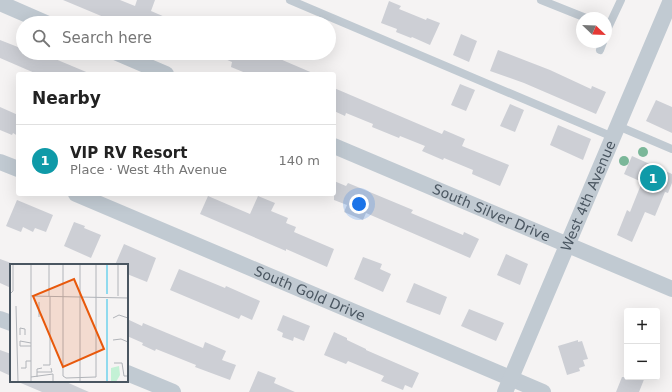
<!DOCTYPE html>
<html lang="en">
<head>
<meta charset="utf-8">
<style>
  :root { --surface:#fff; --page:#f6f6f6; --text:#222; --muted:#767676; --line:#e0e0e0; --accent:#1a73e8 }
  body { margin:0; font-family:"DejaVu Sans",sans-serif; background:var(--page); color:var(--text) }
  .controls { position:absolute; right:12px; bottom:12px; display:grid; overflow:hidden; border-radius:4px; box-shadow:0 4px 16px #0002 }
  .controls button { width:36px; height:36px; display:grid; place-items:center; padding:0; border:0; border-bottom:1px solid var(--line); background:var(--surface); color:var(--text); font:20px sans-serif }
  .compass { position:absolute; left:576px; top:12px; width:36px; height:36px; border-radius:50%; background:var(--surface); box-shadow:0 4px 16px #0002; rotate:113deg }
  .you { position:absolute; left:359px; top:204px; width:14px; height:14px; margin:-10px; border:3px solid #fff; border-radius:50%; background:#1a73e8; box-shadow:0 0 0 6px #1a73e833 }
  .badge { display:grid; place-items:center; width:26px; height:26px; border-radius:50%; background:var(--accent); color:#fff; font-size:13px; font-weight:700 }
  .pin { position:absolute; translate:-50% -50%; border:2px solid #fff; box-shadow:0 1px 4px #0006 }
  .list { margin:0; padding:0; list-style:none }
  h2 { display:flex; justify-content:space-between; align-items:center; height:52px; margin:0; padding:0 16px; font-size:17px }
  h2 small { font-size:13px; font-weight:400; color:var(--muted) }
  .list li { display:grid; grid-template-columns:26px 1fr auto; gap:12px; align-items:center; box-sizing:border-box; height:72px; padding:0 16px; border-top:1px solid var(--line) }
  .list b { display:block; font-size:15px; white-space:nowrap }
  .list p { margin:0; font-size:13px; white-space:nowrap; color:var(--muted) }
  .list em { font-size:13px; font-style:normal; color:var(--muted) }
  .icon { flex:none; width:22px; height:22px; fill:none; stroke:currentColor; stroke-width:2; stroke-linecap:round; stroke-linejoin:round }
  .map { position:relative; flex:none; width:672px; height:392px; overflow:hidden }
  .search { position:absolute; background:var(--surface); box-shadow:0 4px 16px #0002; left:16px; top:16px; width:320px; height:44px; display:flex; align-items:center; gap:10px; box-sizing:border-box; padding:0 14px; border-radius:22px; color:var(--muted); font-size:15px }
  .panel { position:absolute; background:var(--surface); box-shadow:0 4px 16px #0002; left:16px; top:72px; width:320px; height:124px; border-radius:4px }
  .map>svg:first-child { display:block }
  .building { fill:#cdcfd5 }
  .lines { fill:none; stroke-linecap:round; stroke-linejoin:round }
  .service { stroke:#c1cad2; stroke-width:8 }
  .minor { stroke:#c1cad2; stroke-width:16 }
  .tree { fill:#7bb799 }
  .labels { text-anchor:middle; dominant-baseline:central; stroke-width:3.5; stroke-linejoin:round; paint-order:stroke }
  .street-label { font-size:14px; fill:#4a5661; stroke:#fff }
  .inset-river { fill:none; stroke:#90daee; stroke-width:2 }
  .inset-road { fill:none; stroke:#b1b4b9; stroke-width:1 }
  .view { fill:#e8590c; fill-opacity:0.15; stroke:#e8590c; stroke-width:2 }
  .inset-edge { fill:none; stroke:#4a5661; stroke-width:2 }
</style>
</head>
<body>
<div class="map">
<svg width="672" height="392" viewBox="0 0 672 392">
  <rect width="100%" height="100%" fill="#f5f3f3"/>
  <path class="building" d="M63 0H120L135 6 137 0H155L151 11 179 23H118Z
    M389 1 401 6 399 9 426 20 427 18 440 23 430 45 412 37 411 38 396 32 397 29 381 23Z
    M461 34 477 41 469 62 453 55Z
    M0 40 23 49V53H41L91 74H37L0 58Z
    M498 50 550 70 591 89 592 86 606 92 596 114 524 83 490 71Z
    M211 53H266L315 74H248L231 67 232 62Z
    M460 84 475 90 466 111 451 105Z
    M334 88 442 134 444 130 465 139 462 146 509 165 500 186 472 174 473 170 444 158 443 160 422 151 425 146 400 136 399 138 372 127 373 124 346 113 345 116 334 111Z
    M656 100 672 107V133L646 121Z
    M510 104 524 110 515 132 500 126Z
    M0 107 18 115V136L13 133 12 135 0 130Z
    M558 125 591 139 583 160 550 145Z
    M632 156 672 174V183L668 193 665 192 655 216 645 212 632 242 617 235 627 210 630 212 642 182 624 174Z
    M334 181 346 186 348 183 413 210 411 213 463 235 464 232 479 239 470 258 366 213 363 220 344 212 347 205 334 200Z
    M208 196 250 214 258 196 275 203 271 211 288 218 286 223 296 227 294 232 334 249 327 267 286 249V251L200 214Z
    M17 200 53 215 46 232 35 228 33 232 23 227 21 232 6 226Z
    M74 222 85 226 84 228 101 235 91 258 64 246Z
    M124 244 156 258 147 282 127 274V265H115Z
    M506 254 528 264 520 285 497 275Z
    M363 257 382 264 380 269 391 274 383 292 354 279Z
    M0 259 11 263V288L0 283Z
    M179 269 225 288 226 286 260 301 252 320 241 315 239 319 170 290Z
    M414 283 447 297 440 315 406 302Z
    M469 309 504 323 496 341 461 326Z
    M283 315 310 326 304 341 294 337 293 341 282 337 283 333 277 330Z
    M127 319 142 326 143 323 203 348 205 342 226 351 222 360 236 365 230 380 195 367 196 365 156 349 155 351 142 345 143 343 127 336Z
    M334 332 347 338V340L366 349V350L419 373 412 388 405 385 403 390 381 381 384 376 348 361 346 364 324 355Z
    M578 340V342L582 341 588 359 583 360 585 366 579 368 580 371 567 375 558 346Z
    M0 350 11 354V376L0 371Z
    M258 371 276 378 274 383 295 392H249Z
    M622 377H645L639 392H616Z
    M16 381H64L89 392H42Z"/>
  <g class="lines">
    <path class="service" d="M290 0 613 137
      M541 0 586 18
      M606 32 621 0
      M600 50 603 42
      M618 126 672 149"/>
    <g class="minor">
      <path d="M0 3 46 23"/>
      <path d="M117 53 166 74"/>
      <path id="s1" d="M334 146 672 289"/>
      <path d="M0 162 18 169"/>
      <path id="s2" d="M76 194 543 392"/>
      <path d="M0 319 11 323"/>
      <path d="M127 373 173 392"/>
      <path id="s3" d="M505 392 671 0"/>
    </g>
  </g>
  <g class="tree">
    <circle cx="643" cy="152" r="5"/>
    <circle cx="624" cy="161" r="5"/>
  </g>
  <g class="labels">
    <g class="street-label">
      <text stroke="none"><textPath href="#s3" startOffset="213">West 4th Avenue</textPath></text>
      <text stroke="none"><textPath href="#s1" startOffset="171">South Silver Drive</textPath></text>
      <text stroke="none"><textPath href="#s2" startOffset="254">South Gold Drive</textPath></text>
    </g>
  </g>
  <g transform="translate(10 264)">
    <rect width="118" height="118" fill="#f5f3f3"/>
    <path d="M109 102 110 111 106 118H101V104Z" fill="#c3f1d5"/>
    <path class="inset-river" d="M97 30V0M97 35V118"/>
    <path class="inset-road" d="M21 0V118M39 0V32M53 0V112L56 114 86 113V0M0 30 3 27V0M21 32 118 34M108 32V0M29 38V53M6 42 8 118M103 54 109 51 118 54M10 71V64L15 65V71M103 76 111 75 118 78M21 79 10 77V82H21M104 99H112L114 112H118M33 101H40V32M11 104H16V97H21M27 108H42L41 104M21 113 43 110V118M27 113V105L32 104M70 118V0"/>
    <path class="view" d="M64 15 94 85 53 103 23 32Z"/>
    <rect width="118" height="118" class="inset-edge"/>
  </g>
</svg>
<div class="controls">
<button>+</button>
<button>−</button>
</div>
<svg class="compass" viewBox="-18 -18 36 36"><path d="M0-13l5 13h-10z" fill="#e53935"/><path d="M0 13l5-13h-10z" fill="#767676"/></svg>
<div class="you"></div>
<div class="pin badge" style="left:653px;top:178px;background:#0f9aa8">1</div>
<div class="search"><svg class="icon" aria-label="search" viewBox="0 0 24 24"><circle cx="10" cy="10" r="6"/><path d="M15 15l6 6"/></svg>Search here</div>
<section class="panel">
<h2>Nearby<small></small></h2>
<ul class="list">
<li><span class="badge" style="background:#0f9aa8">1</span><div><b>VIP RV Resort</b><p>Place · West 4th Avenue</p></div><em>140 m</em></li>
</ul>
</section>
</div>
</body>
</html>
